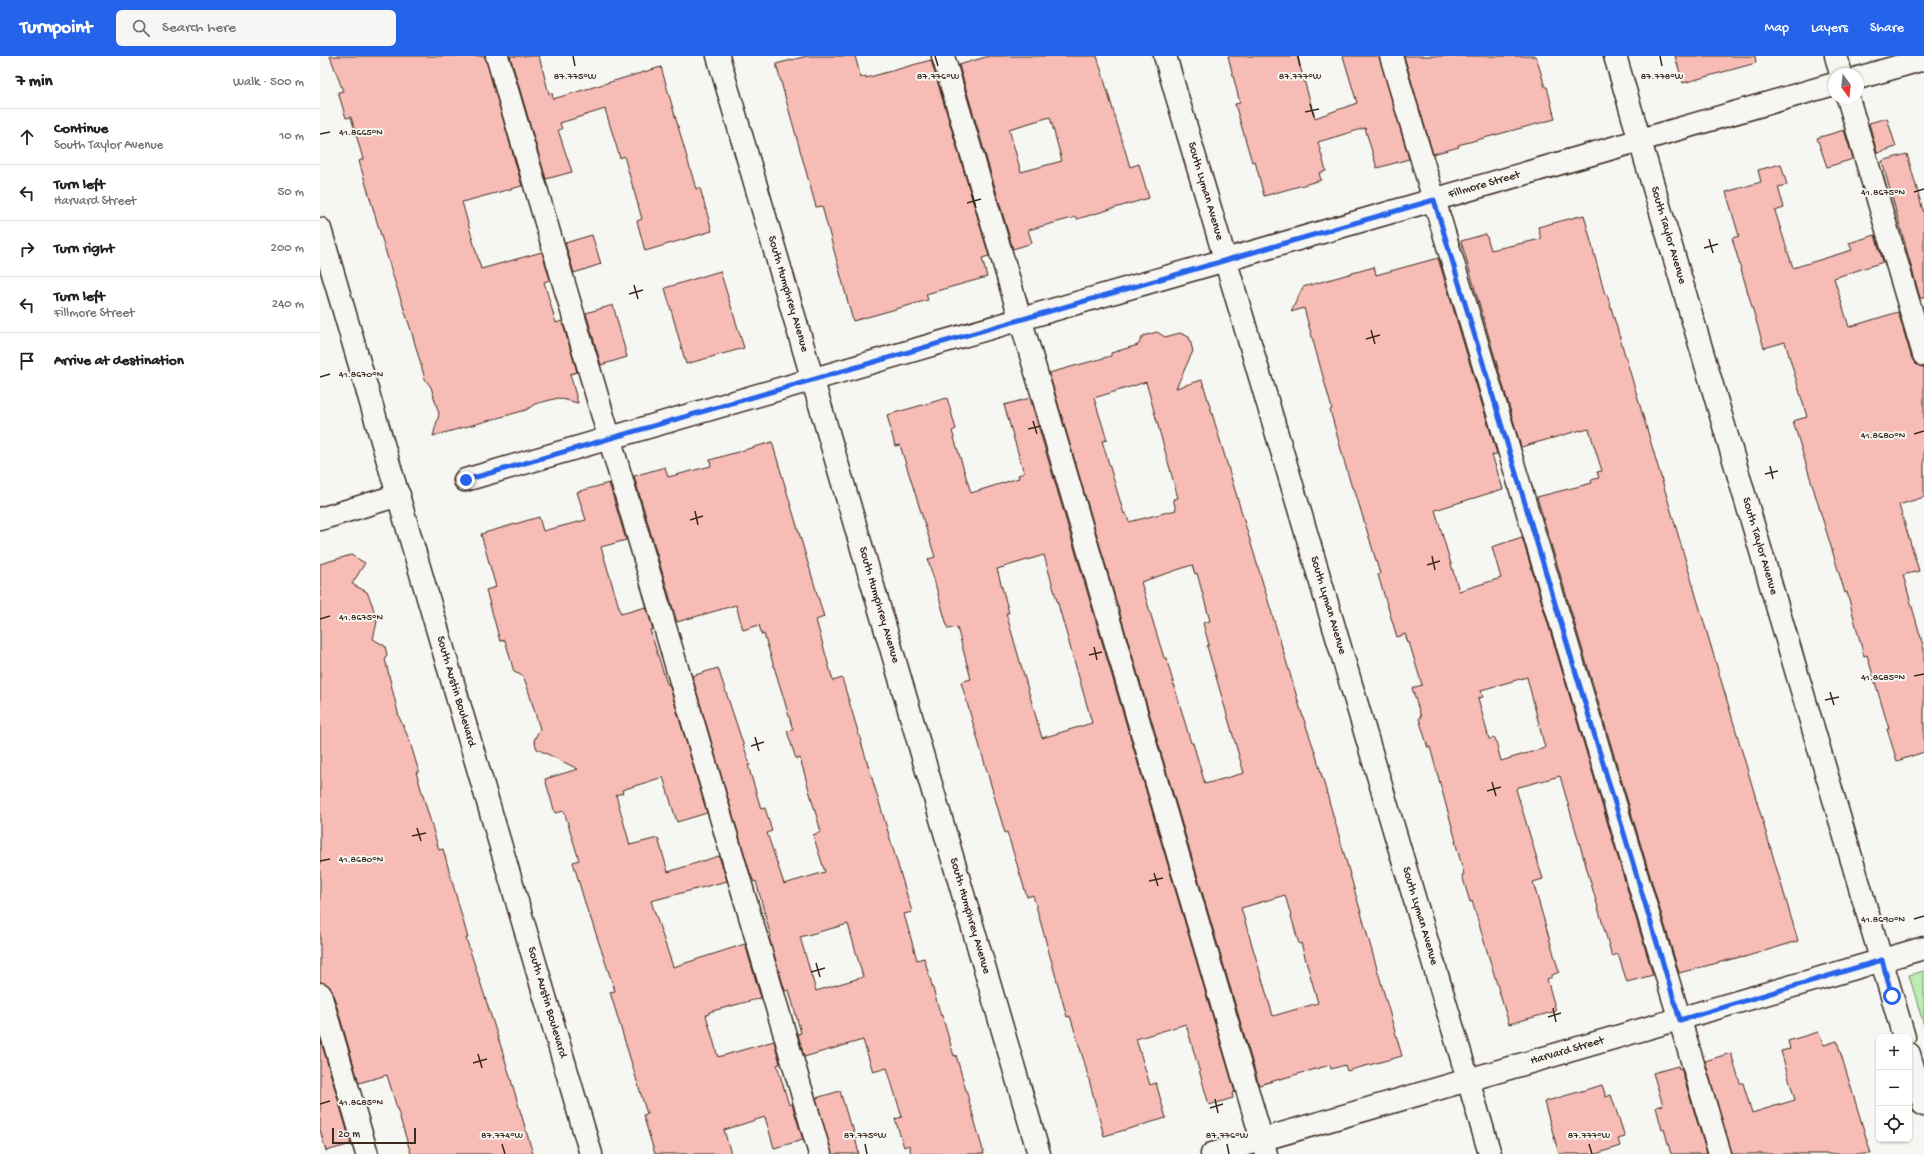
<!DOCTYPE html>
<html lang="en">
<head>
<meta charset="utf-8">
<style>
  :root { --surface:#fff; --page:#f6f6f6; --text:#202124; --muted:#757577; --line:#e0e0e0; --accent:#2563eb }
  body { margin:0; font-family:"Gochi Hand",sans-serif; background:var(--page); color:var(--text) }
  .controls { position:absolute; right:12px; bottom:12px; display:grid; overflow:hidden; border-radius:6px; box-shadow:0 1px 3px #0004 }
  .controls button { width:36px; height:36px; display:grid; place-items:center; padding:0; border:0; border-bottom:1px solid var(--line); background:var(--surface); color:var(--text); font:20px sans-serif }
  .compass { position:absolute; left:1508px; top:12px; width:36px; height:36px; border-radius:50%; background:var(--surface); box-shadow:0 1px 3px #0004; rotate:165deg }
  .scale { position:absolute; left:12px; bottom:10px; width:84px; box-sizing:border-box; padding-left:4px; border:2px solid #3b2a1e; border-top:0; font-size:11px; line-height:14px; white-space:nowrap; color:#3b2a1e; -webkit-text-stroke:3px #f6f6f2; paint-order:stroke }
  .stop { position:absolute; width:12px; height:12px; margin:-9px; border:3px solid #2563eb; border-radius:50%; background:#fff }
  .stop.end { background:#2563eb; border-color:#fff; box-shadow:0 1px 4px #0008 }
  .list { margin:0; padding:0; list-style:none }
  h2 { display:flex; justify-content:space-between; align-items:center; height:52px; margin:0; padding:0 16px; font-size:17px }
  h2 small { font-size:13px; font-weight:400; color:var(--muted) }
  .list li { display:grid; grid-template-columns:26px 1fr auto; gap:12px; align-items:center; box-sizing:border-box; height:56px; padding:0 16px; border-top:1px solid var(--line) }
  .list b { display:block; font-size:15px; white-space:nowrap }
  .list p { margin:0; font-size:13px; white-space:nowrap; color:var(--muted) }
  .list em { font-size:13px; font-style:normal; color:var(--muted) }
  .icon { flex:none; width:22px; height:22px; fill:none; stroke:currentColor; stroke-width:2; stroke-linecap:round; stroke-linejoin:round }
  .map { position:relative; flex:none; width:1604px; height:1098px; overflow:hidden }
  header { display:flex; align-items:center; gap:24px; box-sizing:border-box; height:56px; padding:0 20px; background:var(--accent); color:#fff }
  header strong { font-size:19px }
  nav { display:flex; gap:22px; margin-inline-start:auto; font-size:14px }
  .search { width:280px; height:36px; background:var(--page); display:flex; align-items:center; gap:10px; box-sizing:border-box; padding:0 14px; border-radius:6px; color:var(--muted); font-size:15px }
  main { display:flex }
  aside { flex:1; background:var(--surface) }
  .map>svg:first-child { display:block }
  .green { fill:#b9eeaf; stroke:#7a8c66 }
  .building { fill:#f8bcb7; stroke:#3b2a1e; fill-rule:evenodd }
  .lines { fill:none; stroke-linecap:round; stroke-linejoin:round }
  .minor-casing { stroke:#3b2a1e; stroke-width:25 }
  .minor { stroke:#f6f6f2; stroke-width:22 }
  .route { stroke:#2563eb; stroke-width:5 }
  .ticks { fill:none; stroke:#3b2a1e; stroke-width:1.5 }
  .labels { text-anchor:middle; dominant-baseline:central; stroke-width:4; stroke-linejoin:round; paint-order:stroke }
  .street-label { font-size:12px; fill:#3b2a1e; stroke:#f6f6f2 }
  .ticks-label { font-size:10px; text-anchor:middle; fill:#3b2a1e; stroke:#f6f6f2; stroke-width:4; stroke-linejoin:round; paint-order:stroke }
</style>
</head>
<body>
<header>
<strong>Turnpoint</strong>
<div class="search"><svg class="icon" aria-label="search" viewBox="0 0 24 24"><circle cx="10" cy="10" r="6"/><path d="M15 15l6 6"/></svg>Search here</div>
<nav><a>Map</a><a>Layers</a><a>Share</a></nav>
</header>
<main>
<aside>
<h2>7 min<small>Walk · 500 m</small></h2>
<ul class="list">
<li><svg class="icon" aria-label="ahead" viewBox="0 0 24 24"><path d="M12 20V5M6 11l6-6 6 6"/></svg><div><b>Continue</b><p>South Taylor Avenue</p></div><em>10 m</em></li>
<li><svg class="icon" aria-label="left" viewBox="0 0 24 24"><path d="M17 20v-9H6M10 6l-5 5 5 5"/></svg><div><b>Turn left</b><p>Harvard Street</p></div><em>50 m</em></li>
<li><svg class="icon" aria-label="right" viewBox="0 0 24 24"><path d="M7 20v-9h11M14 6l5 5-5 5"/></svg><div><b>Turn right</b></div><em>200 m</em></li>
<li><svg class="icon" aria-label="left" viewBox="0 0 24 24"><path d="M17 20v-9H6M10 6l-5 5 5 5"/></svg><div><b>Turn left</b><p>Fillmore Street</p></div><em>240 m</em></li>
<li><svg class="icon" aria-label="arrive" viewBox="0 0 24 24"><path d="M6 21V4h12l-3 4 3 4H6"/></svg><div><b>Arrive at destination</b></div></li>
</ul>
</aside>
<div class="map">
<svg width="1604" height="1098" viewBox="0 0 1604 1098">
  <rect width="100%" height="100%" fill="#f6f6f2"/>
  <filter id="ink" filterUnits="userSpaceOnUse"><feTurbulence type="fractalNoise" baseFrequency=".025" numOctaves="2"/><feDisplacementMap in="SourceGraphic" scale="8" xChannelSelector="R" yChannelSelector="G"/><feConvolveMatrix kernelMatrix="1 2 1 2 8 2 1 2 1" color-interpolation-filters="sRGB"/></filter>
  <g filter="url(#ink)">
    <path class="green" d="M1604 915V970L1589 919Z"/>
    <path class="building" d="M10 0H165L202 130 142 146 161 213 222 196 230 224 224 226 236 267 242 265 257 316 250 318 258 347 238 342 215 348 206 354 113 380 119 358 111 331 105 323 91 274 73 220 39 105 43 103 31 61 26 62 18 36 23 35Z
      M190 0H219L229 38 232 37 233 43 341 11 376 133 380 132 392 175 325 195 317 165 322 163 304 100 300 102 285 53 240 67 242 73 238 74 252 116 226 123Z
      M487 0H535L541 22 546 20V22L611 4 669 200 662 202 667 221 606 238 608 244 533 265 502 150 496 151 456 8Z
      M669 0H777L810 111 819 108 829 142 757 163 756 161 708 174 712 187 693 193 639 9ZM730 61 742 105 701 116 689 73Z
      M908 0H977L995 62 1037 47 1023 0H1059L1089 103 1057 112 1045 72 998 86 1006 115 999 117 1001 124 944 140 935 105 932 106 915 48 920 47Z
      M1084 0H1216L1225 31H1227L1235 63 1138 89 1139 91 1113 98Z
      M1355 0H1435L1436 7 1363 27Z
      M1567 62 1576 91 1557 97 1549 67Z
      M1524 74 1533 103 1507 111 1497 82Z
      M1587 98 1604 158V242H1600L1562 105Z
      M1461 108 1467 129 1458 131 1464 152 1455 155 1473 212 1532 194 1529 187 1555 179 1563 206 1514 222 1529 271 1578 256 1592 303 1596 308 1604 311V441L1579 449 1599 515 1583 519 1604 593V696L1577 705 1567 673H1569L1547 599 1544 600 1527 536 1525 537 1473 365 1487 361 1465 286 1444 292 1412 182 1419 180 1406 136 1441 126 1438 114Z
      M1264 159 1285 239 1287 238 1478 885 1421 902 1420 901 1359 917 1217 441 1272 427 1271 424 1279 422 1277 416 1282 415 1269 373 1261 375V374L1201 391 1141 185 1166 178 1171 194 1221 183 1218 171Z
      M272 179 281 208 254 217 245 187Z
      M1118 202 1177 398 1172 399 1183 433 1115 454 1139 535 1181 522 1172 491 1202 481 1333 919 1307 926 1298 898 1292 900 1240 720 1199 731 1196 733 1223 823 1213 826 1239 916 1232 919V921L1227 923 1236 955 1189 968 1152 845 1150 846 1142 819 1144 818 1135 785H1136L1110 691 1108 692 1099 662 1101 661 1092 632 1102 629 1089 586 1088 587 1085 578 1077 581 1058 519 1060 518 1048 478 1034 432H1032L1025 408 1010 354 1012 353 984 252 971 256 983 231 1054 211 1056 219ZM1207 621 1225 692 1181 705 1175 682 1169 683 1158 642 1163 641 1161 634Z
      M400 215 424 292 366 308 345 232Z
      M293 249 307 301 281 309 266 257Z
      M837 276 845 281 860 277 869 281 873 295 856 332 882 324 982 658 995 696 1082 1000 1027 1015 1025 1009 1011 1013 1010 1009 939 1029 729 317 791 300V297L818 289 823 280ZM826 326 858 442 853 443 856 454 809 466 806 457 804 458 782 385 787 384 774 342ZM872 509 875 518 877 517 890 565 883 567 889 589 887 590 924 717 885 728 873 687H871L846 602H844L821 526ZM965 839 979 888 981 887 998 947 953 960 921 852Z
      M627 342 636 373 632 375 651 437 699 422 698 419 704 417 684 349 710 342 915 1036 912 1037 913 1042 889 1049 866 968 816 983 830 1029 836 1027 846 1062 784 1080 764 1005 750 960 747 961 713 839 707 841 687 776 685 777 641 626 651 623 637 571 628 573 608 503 615 501 580 389 575 390 567 359ZM724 499 772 667 722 682 686 557H689L677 513Z
      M452 386 504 561 496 564 513 625 522 622 592 856 584 858 597 904 604 902 621 960 622 959 634 1000 636 999 664 1098H591L589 1089 584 1091 575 1063 582 1061 567 1012 553 1016 543 984 484 1001 478 978 481 977 469 934 465 935 449 881H451L436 825 434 826 430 817 372 620 398 612 430 709H428L441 753 445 752 452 775 447 777 464 828 505 816 493 779 501 776 480 702 476 703 467 675 473 674 463 640 444 578 442 579 439 569 423 574 416 549 357 566 314 420 345 411 348 421 391 410 390 404ZM528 868 543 921 496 935 480 881Z
      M289 427 306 484 281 491 301 558 326 551 333 573 330 574 347 628H349L387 757 357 766 343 721 302 734 303 737 296 739 310 789 338 782 348 816 399 800 407 825 331 845 353 911 425 888 441 942 389 956V958L386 959 398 1001 454 985 460 1008 457 1009 469 1049 472 1048 483 1084 454 1092 445 1061 404 1074 411 1098H335L323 1059 327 1058 290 936 295 935 269 857H268L253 806 259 804 244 755 235 757 225 723 258 713 217 693 214 684 220 673 207 630 203 620 194 616 185 584 180 585 166 534 176 531 161 478 219 461 223 475 266 464 257 436Z
      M31 499 45 507 32 528 47 536 52 548 57 566 53 583 65 590 67 599 65 603 79 661 89 683 99 716H96L119 794 123 793 148 882H146L183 997 213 1098H91L67 1019 39 1027 12 934 8 929 0 926V508Z
      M1498 976 1504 989 1517 985 1551 1098H1412L1385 1005 1411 997 1420 1027H1423L1432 1057 1475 1044 1461 995 1470 993 1468 985Z
      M0 982 31 1088 6 1095 0 1074Z
      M1358 1010 1359 1013 1361 1012 1387 1098H1351L1344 1073 1342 1074 1336 1051 1343 1049 1333 1017Z
      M1282 1029 1286 1041 1291 1039 1305 1081 1298 1083 1300 1090 1276 1098H1239L1224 1046Z
      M520 1035 530 1069H532L539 1098H512L496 1042Z"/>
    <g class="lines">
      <defs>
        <g id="minor">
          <path d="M177 0 500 1098"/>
          <path id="s1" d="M398 0 719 1098"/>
          <path d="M623 0 946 1098"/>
          <path id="s2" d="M845 0 1170 1098"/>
          <path d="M1071 0 1400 1098"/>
          <path id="s3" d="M1295 0 1584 981"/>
          <path d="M1516 0 1521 18"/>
          <path d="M1538 22 1604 3"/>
          <path d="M1528 42 1604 299"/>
          <path id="s4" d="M0 173 271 1098"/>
          <path id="s5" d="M145 424 1514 28"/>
          <path d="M0 463 79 439"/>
          <path d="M0 938 47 1098"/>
          <path d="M1589 998 1604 1049"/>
          <path id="s6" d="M892 1098 1604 892"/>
        </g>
      </defs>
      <use href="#minor" class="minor-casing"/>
      <use href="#minor" class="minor"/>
    </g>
  </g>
  <g class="lines" filter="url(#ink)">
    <path class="route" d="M146 424 1114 144 1360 964 1562 904 1572 940"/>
  </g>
  <path class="ticks" d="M253 0 255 10M615 0 618 10M978 0 980 10M1340 0 1342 10M990 48 994 61M985 56 999 53M0 78 10 76M1594 136 1604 133M652 138 656 152M647 147 661 143M1389 183 1393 197M1384 192 1398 188M314 229 318 243M309 238 323 234M1051 274 1055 288M1046 283 1060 279M0 321 10 318M713 365 717 378M708 373 721 370M1594 378 1604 375M1450 410 1453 423M1445 418 1458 415M375 455 378 469M370 464 383 460M1112 500 1115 514M1107 509 1120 505M0 563 10 560M774 591 777 604M769 599 782 596M1594 620 1604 618M1510 636 1514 649M1505 644 1519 641M435 681 439 695M431 690 444 686M1172 726 1176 740M1167 735 1181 731M97 772 101 785M92 780 106 777M0 805 10 803M834 817 838 830M829 825 843 822M1594 863 1604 860M496 907 500 921M491 916 505 912M1233 952 1236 966M1228 961 1241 957M158 998 162 1012M153 1007 167 1003M895 1043 898 1057M0 1048 10 1045M890 1052 903 1048M182 1088 185 1098M545 1088 547 1098M907 1088 909 1098M1269 1088 1272 1098"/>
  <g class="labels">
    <g class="street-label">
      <text stroke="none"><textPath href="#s5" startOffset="1061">Fillmore Street</textPath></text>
      <text stroke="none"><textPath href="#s2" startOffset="141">South Lyman Avenue</textPath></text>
      <text stroke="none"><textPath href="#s3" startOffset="187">South Taylor Avenue</textPath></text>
      <text stroke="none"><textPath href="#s1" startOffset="248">South Humphrey Avenue</textPath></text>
      <text stroke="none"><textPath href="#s3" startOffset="511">South Taylor Avenue</textPath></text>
      <text stroke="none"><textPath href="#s1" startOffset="572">South Humphrey Avenue</textPath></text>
      <text stroke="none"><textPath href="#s2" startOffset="573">South Lyman Avenue</textPath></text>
      <text stroke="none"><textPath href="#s4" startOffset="482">South Austin Boulevard</textPath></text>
      <text stroke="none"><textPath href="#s1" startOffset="896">South Humphrey Avenue</textPath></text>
      <text stroke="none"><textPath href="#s2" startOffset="897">South Lyman Avenue</textPath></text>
      <text stroke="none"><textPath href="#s4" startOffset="806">South Austin Boulevard</textPath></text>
      <text stroke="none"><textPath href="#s6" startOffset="370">Harvard Street</textPath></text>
    </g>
  </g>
  <g class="ticks-label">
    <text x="255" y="23">87.775°W</text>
    <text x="618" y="23">87.776°W</text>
    <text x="980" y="23">87.777°W</text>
    <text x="1342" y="23">87.778°W</text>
    <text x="41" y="79">41.8665°N</text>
    <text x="1563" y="139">41.8675°N</text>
    <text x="41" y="321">41.8670°N</text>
    <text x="1563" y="382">41.8680°N</text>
    <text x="41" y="564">41.8675°N</text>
    <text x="1563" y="624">41.8685°N</text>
    <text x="41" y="806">41.8680°N</text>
    <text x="1563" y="866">41.8690°N</text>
    <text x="41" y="1049">41.8685°N</text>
    <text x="182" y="1082">87.774°W</text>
    <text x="545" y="1082">87.775°W</text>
    <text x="907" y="1082">87.776°W</text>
    <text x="1269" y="1082">87.777°W</text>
  </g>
</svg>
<div class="controls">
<button>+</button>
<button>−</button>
<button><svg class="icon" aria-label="locate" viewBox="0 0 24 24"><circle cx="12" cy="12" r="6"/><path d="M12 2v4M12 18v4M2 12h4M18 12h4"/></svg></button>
</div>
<svg class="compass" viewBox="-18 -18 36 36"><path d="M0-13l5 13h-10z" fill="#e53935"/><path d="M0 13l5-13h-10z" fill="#757577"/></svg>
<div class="scale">20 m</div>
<div class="stop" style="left:1572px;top:940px"></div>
<div class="stop end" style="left:146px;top:424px"></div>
</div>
</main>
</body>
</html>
